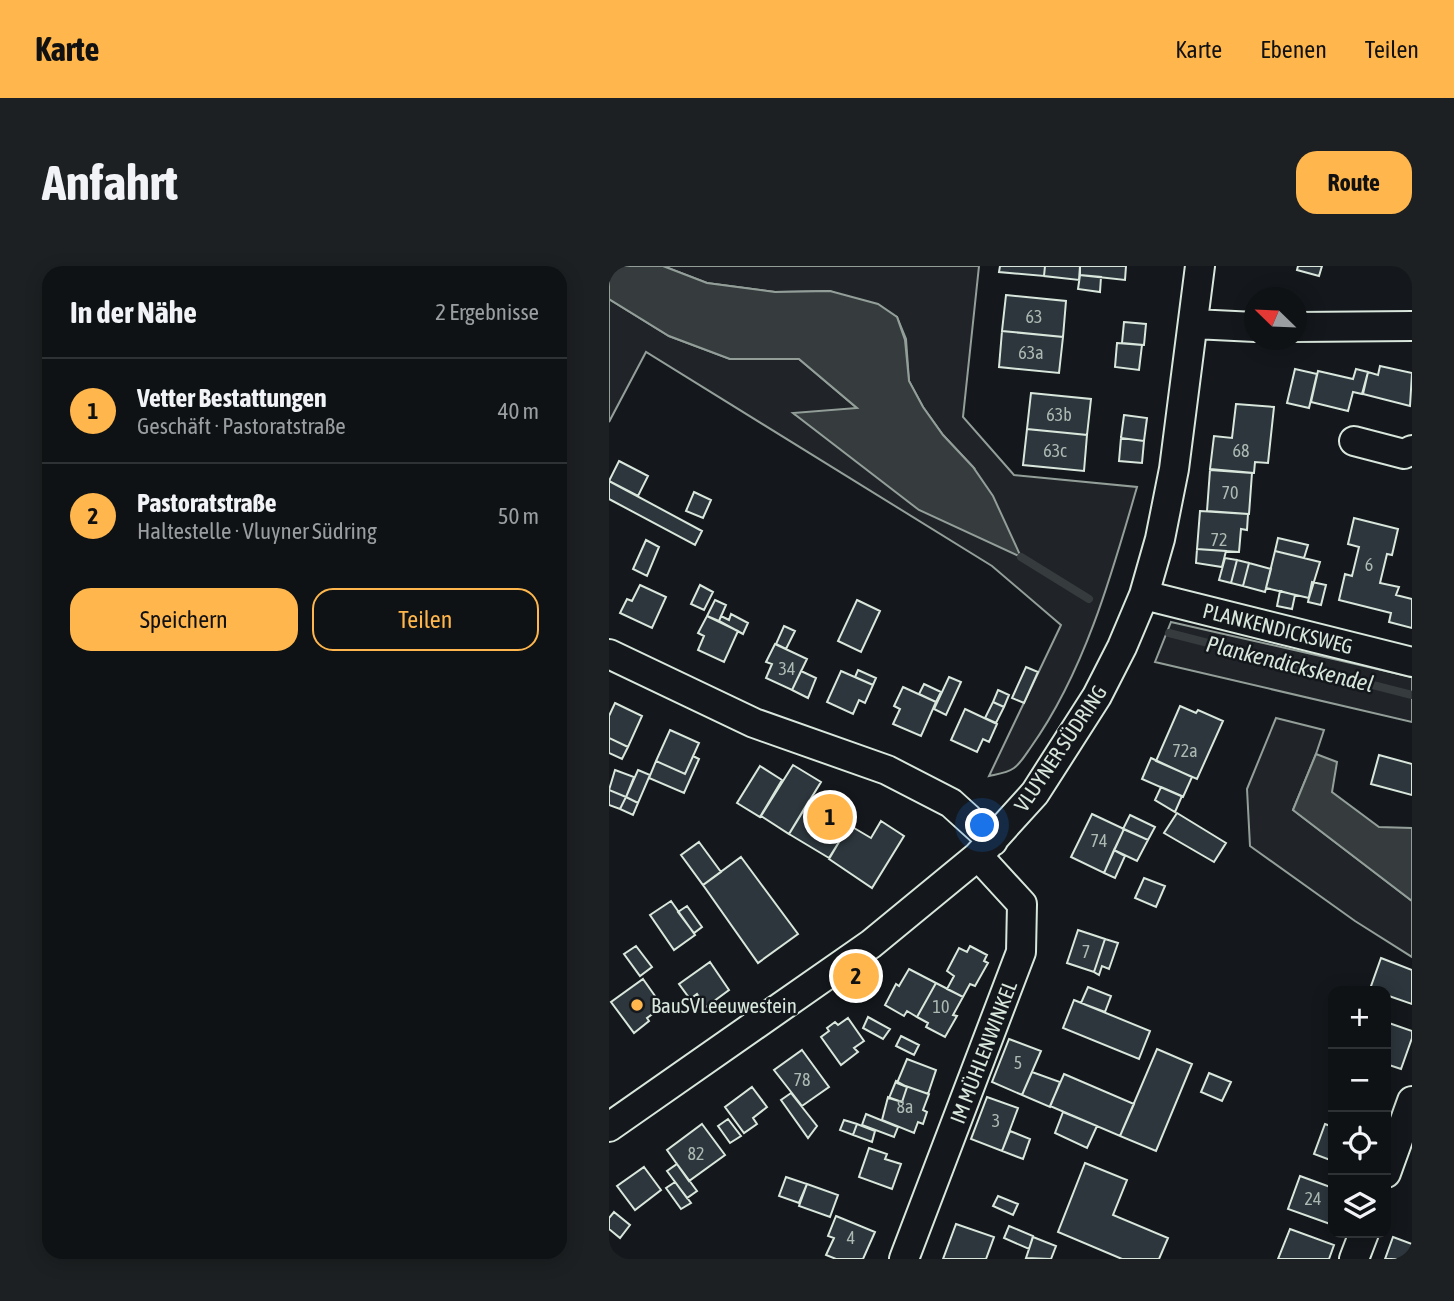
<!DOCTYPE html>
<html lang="de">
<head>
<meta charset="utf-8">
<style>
  :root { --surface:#0f1215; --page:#1d2022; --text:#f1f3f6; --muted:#9b9ea0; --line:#2f3234; --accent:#ffb74d }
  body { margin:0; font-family:"Asap Condensed",sans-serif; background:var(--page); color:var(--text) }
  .controls { position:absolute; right:21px; bottom:21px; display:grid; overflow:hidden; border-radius:14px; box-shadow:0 4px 18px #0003 }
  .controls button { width:63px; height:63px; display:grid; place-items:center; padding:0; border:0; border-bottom:2px solid var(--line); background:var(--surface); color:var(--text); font:35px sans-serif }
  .compass { position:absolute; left:635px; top:21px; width:63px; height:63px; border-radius:50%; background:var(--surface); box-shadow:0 4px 18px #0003; rotate:293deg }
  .you { position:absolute; left:374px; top:560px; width:24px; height:24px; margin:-18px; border:5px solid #fff; border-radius:50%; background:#1a73e8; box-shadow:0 0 0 10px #1a73e833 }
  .badge { display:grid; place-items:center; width:46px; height:46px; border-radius:50%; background:var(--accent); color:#111; font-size:23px; font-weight:700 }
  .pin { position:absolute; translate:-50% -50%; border:4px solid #fff; box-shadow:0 2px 7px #0006 }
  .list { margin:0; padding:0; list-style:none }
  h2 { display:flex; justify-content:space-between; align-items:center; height:91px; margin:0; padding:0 28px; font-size:30px }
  h2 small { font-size:23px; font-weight:400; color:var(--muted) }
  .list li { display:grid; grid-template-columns:46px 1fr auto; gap:21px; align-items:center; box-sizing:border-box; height:105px; padding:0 28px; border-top:2px solid var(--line) }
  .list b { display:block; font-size:26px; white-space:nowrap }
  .list p { margin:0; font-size:23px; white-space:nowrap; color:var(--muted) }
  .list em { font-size:23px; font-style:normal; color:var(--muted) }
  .actions { display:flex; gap:14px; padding:21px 28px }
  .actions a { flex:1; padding:16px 0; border:2px solid var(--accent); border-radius:21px; text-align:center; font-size:24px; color:var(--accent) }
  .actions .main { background:var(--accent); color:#111 }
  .icon { flex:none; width:38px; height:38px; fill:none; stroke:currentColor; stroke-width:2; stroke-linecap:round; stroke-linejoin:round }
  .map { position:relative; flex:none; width:803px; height:993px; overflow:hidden; border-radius:21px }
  header { display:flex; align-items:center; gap:42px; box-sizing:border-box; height:98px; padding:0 35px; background:var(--accent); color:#111 }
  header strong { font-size:33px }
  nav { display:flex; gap:38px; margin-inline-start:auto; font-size:24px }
  .intro { display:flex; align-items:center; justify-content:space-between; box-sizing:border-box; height:168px; padding:0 42px }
  h1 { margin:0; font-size:49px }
  .button { padding:18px 32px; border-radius:21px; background:var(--accent); color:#111; font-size:24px; font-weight:700 }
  main { display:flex; gap:42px; padding:0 42px }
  aside { flex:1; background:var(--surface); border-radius:21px; box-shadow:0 4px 18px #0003 }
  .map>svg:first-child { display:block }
  .green { fill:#202428; stroke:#939e99; stroke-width:2 }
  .water { fill:#363b3e; stroke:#939e99; stroke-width:2 }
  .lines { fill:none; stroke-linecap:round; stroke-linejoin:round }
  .stream { stroke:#363b3e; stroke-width:8 }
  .building { fill:#2c363c; stroke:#d8e6dc; stroke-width:2 }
  .minor-casing { stroke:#d8e6dc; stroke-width:32 }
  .minor { stroke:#14181c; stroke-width:28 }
  .poi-dot { fill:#ffb74d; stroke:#14181c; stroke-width:2.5 }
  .labels { text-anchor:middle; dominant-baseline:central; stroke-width:5; stroke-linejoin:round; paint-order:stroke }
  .number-label { font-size:18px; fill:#adbab4 }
  .street-label { font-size:21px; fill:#d8e6dc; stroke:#14181c }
  .poi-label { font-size:21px; fill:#d8e6dc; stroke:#14181c; text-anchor:start }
  .water-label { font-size:23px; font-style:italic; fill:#d8e6dc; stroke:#14181c }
</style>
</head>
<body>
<header>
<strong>Karte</strong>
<nav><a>Karte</a><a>Ebenen</a><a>Teilen</a></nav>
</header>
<div class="intro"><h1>Anfahrt</h1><a class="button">Route</a></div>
<main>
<aside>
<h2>In der Nähe<small>2 Ergebnisse</small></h2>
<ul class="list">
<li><span class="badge">1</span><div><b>Vetter Bestattungen</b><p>Geschäft · Pastoratstraße</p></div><em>40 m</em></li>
<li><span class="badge">2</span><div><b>Pastoratstraße</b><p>Haltestelle · Vluyner Südring</p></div><em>50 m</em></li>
</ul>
<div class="actions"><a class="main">Speichern</a><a>Teilen</a></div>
</aside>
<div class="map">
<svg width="803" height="993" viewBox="0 0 803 993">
  <rect width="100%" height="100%" fill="#14181c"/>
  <path class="green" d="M54 0H370L354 151 405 209 528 221C503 308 475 407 422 481 417 488 412 497 405 502 398 507 389 508 380 510L452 359 383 300 37 86 0 156V33L60 70 121 93H190L249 143 185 148 364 201 334 169 314 141 300 115 297 73 288 51 221 25 166 26 98 17Z
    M562 356 803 411V456L546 396Z
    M667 452 715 464 707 488 684 544 803 635V691L746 655 641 580 638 523Z"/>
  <path class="water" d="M0 0H54L98 17 166 26 221 25 269 38 288 51 296 74 300 115 314 141 334 169 364 201 384 230 412 291 310 244 184 147 248 142 190 93H121L60 70 0 33Z
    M707 488 728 496 723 526 770 561 803 562V635L684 544Z"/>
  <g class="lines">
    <path class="stream" d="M412 291 480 333
      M560 367 803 429"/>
  </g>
  <path class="building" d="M391 0H436L435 10 390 6Z
    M436 0H471L470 14 435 10Z
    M471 0H517L516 14 471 9Z
    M689 0H713L710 10 688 4Z
    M471 9 492 11 491 26 469 23Z
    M397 29 457 35 454 71 393 65Z
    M515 56 537 58 535 79 513 77Z
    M393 65 454 71 450 107 390 101Z
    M508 77 533 79 530 104 506 101Z
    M771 100 803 107 801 140 754 128 759 106 769 109Z
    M686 103 708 108 700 142 678 137Z
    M747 103 759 106 753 128 744 126 739 145 702 136 709 105 744 113Z
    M422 127 482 133 478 169 418 163Z
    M627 138 665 141 659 197 646 196 645 207 601 203 605 170 623 172Z
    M515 149 538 152 535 175 512 172Z
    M418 163 478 169 475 205 414 199Z
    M512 172 535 175 533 197 510 195Z
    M10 195 39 210 29 230 0 215Z
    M601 204 643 207 640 248 598 245Z
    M0 215 93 265 86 279 0 233Z
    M85 226 102 234 94 252 77 245Z
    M591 245 639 248 638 264 632 263 630 286 588 283Z
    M745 252 789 263 783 289 778 288 771 317 790 321 787 329 803 333V362L780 356 782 347 730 334 736 308 743 310 750 281 739 278Z
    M669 272 699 279 695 292 666 285Z
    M37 274 50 281 38 310 24 303Z
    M588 283 617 285 613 301 587 297Z
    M666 285 711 296 700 332 657 322Z
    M616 292 628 294 622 317 610 314Z
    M628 294 640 297 634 320 622 317Z
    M640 297 662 303 656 326 634 320Z
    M703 316 717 319 712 339 699 336Z
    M31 319 57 331 43 362 11 347 18 333 23 335Z
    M91 319 104 326 95 344 82 338Z
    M671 325 686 329 683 343 668 340Z
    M106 334 117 339 110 355 98 350Z
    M248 334 271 345 252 386 229 375Z
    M122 348 139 357 134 368 110 355 112 350 120 354Z
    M98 350 129 365 115 396 89 384 95 370 89 367Z
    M175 360 186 365 177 383 167 378Z
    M166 378 198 393 183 424 157 412 163 398 157 396Z
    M417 401 429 406 415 437 403 432Z
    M249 404 267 412 264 419 246 411Z
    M192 405 207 412 199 432 183 424Z
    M232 405 264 419 256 437 250 434 244 448 218 436Z
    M340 411 352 416 337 449 325 443Z
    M315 418 332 426 327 436 310 428Z
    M294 421 327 436 312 470 284 458 291 443 285 440Z
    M389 424 400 429 395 441 384 436Z
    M384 436 395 441 387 457 376 452Z
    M6 437 33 450 19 481 0 472V450Z
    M571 440 587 447 589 444 614 455 588 513 547 495Z
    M356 443 388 458 380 476 374 473 368 486 342 474Z
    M61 464 90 477 76 508 47 495Z
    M0 472 19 481 13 493 0 487Z
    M770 489 803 498V529L762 518Z
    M84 490 90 493 75 527 40 512 47 495 76 508Z
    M542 492 583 511 574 531 533 513Z
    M184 499 212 516 180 568 152 550Z
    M151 500 173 514 151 551 128 537Z
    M6 504 25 511 17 531 0 524Z
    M29 504 41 509 29 537 17 531Z
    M552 521 573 530 566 546 546 534Z
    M0 524 17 531 11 543 0 539Z
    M17 531 29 537 24 549 11 543Z
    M200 535 240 560 220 592 180 568Z
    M568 547 617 577 605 596 555 567Z
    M483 548 515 563 495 607 462 591Z
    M521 549 546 561 539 574 514 563Z
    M272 555 295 570 263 622 220 593 240 559 262 572Z
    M515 563 539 574 528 595 505 584Z
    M90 576 112 606 94 619 72 589Z
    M505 584 516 590 506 612 495 607Z
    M132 591 189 668 149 697 94 619Z
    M535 612 556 620 547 641 526 632Z
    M62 635 86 669 65 684 41 649Z
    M78 640 93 661 85 667 69 646Z
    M469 664 496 673 485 706 458 697Z
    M496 673 509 677 500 703 493 700 490 709 485 706Z
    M27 680 43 701 31 710 15 688Z
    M361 680 378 689 375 695 379 697 366 720 361 718 354 731 338 723 345 710 338 705 350 682 358 686Z
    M772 692 803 704V738L777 729V725L761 723Z
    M101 696 120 724 97 741 88 728 81 733 70 718Z
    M300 703 327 717 308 751 298 745 295 750 276 739 287 718 290 720Z
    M34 713 56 744 53 741 38 752 40 755 25 767 2 736Z
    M327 717 354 731 344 749 348 750 336 771 317 761 319 757 308 751Z
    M479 721 502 730 496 746 472 737Z
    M465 734 541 765 530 793 454 762Z
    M259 751 281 763 274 773 254 762Z
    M239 752 255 775 245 782 249 786 232 799 212 771 220 765 218 762 226 756 229 759Z
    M777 756 803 765V772L792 803 777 798Z
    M292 770 310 779 305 789 287 780Z
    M400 773 432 785 413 829 383 816Z
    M548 783 583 798 547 885 511 870Z
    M193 784 220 821 193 840 165 804Z
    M298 793 327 804 319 828 288 817Z
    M423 806 451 816 441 841 413 829Z
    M600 807 622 816 613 835 592 826Z
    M455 808 525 838 511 870 441 840Z
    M287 815 298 821 293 836 280 832Z
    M288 817 320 828 314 844 318 846 314 858 309 856 305 867 273 854 279 831 293 836 298 821Z
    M143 821 158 841 144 852 148 858 135 867 116 841Z
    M182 827 208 860 199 872 172 834Z
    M378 831 409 842 393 885 362 873Z
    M454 846 488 860 478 882 446 867Z
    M257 848 289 861 285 871 253 859Z
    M119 853 132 870 121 877 109 860Z
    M235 854 248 858 244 869 231 864Z
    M93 858 116 889 80 915 58 884Z
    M248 858 266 865 263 876 244 869Z
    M716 858 724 861V895L705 888Z
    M401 865 421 873 414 893 393 885Z
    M260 882 278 888 276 893 292 898 283 923 250 911Z
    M476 897 518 914 504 949 559 972 550 993H513L449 966Z
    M68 898 88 925 78 932 58 905Z
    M35 901 52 924 26 944 8 920Z
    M691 910 724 922V959L679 943Z
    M177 911 198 918 190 937 170 930Z
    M66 916 82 937 72 943 57 922Z
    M198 918 229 929 221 951 190 940Z
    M389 930 409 938 404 949 384 940Z
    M5 946 21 959 11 972 0 963V952Z
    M227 950 266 966 254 993H227L217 989 225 972 219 970Z
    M347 958 385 971 377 993H334Z
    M400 960 424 970 420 983 395 972Z
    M681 963 725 979 720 993H669Z
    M424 971 447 980 442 993 417 992Z
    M784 971 803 978V993H776Z"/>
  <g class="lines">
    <defs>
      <path id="minor" d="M585 58 646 61
        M688 61 803 60
        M745 175 795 188 803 184
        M535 329 803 396
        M0 388 145 457 278 504 342 537 384 575
        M0 861 262 678 369 590 426 527 488 430 513 381 535 329 551 273 565 203 591 0
        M777 907 803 835
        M295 993 412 686 413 638 369 590
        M745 993 755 967"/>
    </defs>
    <use href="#minor" class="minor-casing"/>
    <use href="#minor" class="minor"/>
  </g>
  <circle class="poi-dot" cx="28" cy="739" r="7"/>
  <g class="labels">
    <g class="number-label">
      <text x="425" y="50">63</text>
      <text x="422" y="86">63a</text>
      <text x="450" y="148">63b</text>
      <text x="446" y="184">63c</text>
      <text x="632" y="184">68</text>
      <text x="621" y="226">70</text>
      <text x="610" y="273">72</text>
      <text x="760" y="298">6</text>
      <text x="178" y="402">34</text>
      <text x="576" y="484">72a</text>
      <text x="490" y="574">74</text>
      <text x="477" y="685">7</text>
      <text x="332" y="740">10</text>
      <text x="409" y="796">5</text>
      <text x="193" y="813">78</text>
      <text x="296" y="840">8a</text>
      <text x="387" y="854">3</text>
      <text x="87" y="887">82</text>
      <text x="704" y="932">24</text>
      <text x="242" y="971">4</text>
    </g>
    <g class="street-label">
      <text transform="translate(669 362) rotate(14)">PLANKENDICKSWEG</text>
      <text transform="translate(451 482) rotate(-56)">VLUYNER SÜDRING</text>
      <text transform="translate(374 786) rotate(-69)">IM MÜHLENWINKEL</text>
    </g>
    <g class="poi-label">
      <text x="42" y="739">BauSVLeeuwestein</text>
    </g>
    <g class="water-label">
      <text transform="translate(681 398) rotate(14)">Plankendickskendel</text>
    </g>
  </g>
</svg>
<div class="controls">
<button>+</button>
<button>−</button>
<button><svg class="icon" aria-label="locate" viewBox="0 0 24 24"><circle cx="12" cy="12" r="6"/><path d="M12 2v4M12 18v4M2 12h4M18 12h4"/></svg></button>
<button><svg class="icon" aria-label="layers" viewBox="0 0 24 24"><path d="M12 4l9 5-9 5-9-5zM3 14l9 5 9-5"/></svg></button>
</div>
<svg class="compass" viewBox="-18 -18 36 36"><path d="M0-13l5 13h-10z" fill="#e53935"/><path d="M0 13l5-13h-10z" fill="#9b9ea0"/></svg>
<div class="you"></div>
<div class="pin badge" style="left:221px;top:551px">1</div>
<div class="pin badge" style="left:247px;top:710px">2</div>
</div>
</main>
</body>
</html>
